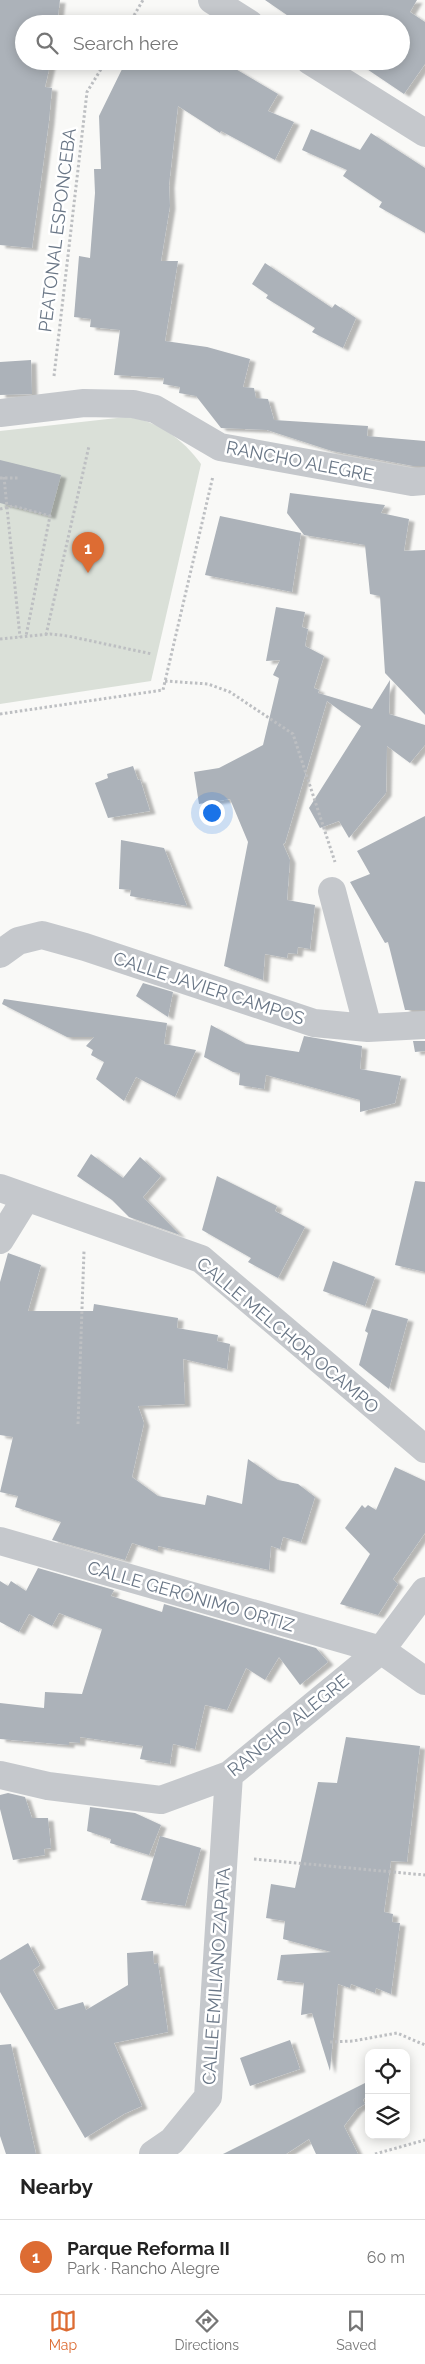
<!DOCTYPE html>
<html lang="en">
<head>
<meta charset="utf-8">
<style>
  :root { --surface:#fff; --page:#f2f2f2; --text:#222; --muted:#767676; --line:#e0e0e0; --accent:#dd6c33 }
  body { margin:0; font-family:Raleway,sans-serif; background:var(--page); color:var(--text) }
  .controls { position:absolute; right:15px; bottom:15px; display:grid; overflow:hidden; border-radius:10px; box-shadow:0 2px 12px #0003 }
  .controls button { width:45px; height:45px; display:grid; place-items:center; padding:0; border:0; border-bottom:1px solid var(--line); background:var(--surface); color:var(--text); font:25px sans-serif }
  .you { position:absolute; left:211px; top:812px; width:18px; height:18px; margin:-12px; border:4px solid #fff; border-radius:50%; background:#1a73e8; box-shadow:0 0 0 8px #1a73e833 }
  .badge { display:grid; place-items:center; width:32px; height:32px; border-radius:50%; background:var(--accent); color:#fff; font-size:16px; font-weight:700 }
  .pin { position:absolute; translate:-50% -41px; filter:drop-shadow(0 1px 2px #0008) }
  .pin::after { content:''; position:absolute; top:26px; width:18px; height:15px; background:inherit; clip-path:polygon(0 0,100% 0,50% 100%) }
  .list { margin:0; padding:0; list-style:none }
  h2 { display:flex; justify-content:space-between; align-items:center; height:65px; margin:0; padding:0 20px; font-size:21px }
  h2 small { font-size:16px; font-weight:400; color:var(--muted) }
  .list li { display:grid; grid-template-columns:32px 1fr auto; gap:15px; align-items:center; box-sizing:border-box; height:75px; padding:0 20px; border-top:1px solid var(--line) }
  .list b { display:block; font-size:19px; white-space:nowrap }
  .list p { margin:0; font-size:16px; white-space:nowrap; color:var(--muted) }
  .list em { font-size:16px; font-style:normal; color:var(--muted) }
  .icon { flex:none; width:28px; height:28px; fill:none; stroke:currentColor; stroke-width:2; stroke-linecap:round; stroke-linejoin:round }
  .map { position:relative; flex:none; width:425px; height:2154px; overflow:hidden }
  .search { position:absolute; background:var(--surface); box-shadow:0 2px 12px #0003; left:15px; right:15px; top:15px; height:55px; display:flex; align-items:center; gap:12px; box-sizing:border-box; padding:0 18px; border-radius:28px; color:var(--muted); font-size:19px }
  .sheet { height:140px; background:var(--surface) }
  nav { display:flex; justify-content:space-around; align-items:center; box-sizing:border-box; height:70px; border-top:1px solid var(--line); background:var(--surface); font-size:14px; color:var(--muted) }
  nav a { display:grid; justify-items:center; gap:2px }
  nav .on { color:var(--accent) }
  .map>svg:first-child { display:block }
  .green { fill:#dae0d8 }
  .building { fill:#acb2b9; filter:url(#shadow) }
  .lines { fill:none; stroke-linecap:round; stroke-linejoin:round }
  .path { stroke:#bdbfc2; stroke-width:3; stroke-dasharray:2.5 2.5; stroke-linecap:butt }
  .minor { stroke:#c5c8cc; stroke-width:28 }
  .labels { text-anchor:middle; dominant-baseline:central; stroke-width:5; stroke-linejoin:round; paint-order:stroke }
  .street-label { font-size:18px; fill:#697686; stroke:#fff }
</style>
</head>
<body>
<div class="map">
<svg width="425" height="2154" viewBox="0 0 425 2154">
  <defs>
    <filter id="shadow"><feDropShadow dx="5.5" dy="3" stdDeviation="1" flood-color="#0004"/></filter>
  </defs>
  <rect width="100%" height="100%" fill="#f9f9f7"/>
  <path class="green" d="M126 417C157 420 183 439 201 464L151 681 0 704V431Z"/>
  <path class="building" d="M0 0H60L57 24H24V61H51L45 87 52 88 49 121 32 248 0 245Z
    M265 0H417L410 12 425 22V64L404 94 355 61H401V24H300Z
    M150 15 166 24H145Z
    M126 61H222L278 94 268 111 294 122 275 160 221 131 220 133 178 106 169 185 170 206 161 261H178L165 341 207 347 250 359 243 387 254 388 256 398 268 399 274 420 368 426 367 436 425 441V466H413L332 451 267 430 221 428 196 396 179 393 180 387 163 384 164 378 114 375 120 330 90 327 91 319 74 317 79 256 90 258 95 193 94 169H101L99 116Z
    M311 129 360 150 371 133 425 168V233L379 207 382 202 343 176 347 170 302 150Z
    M265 263 332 308 335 304 356 318 343 348 312 332 315 328 266 298 268 295 252 284Z
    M31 360 32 394 0 395V362Z
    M0 460 61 475 50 516 0 503Z
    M290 493 385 505 381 513 409 519 404 551 425 550V715L385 673 380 596 370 594 365 545 304 535 287 513Z
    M220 516 301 533 292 592 205 575Z
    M276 607 305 612 302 627 308 629 305 646 324 656 314 688 319 690 318 693 372 709 390 680 389 714 425 725V745L410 763 387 746 386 793 349 838 339 821 320 828 309 808 361 726 327 701 285 843 283 844 290 860 287 900 315 905 310 949 298 947 297 954 288 953 287 958 265 954 263 980 224 966 248 842 230 799 199 804 194 772 219 768 263 745 279 678 273 675 280 660 266 661Z
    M133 766 138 780 140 779 150 811 108 818 95 783 108 778 107 774Z
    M425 816V1010H405L388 942 385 943 350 882 370 874 357 851Z
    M121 840 164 848 187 906 130 896 131 890 119 889Z
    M143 983 173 992 168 1017 136 996Z
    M4 999 167 1023 164 1044 196 1050 175 1097 136 1077 124 1101 96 1079 104 1062 91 1055 93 1050 86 1046 94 1037H67L2 1004Z
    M211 1025 246 1044 299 1052 304 1036 362 1046 360 1069 401 1076 395 1103 360 1112V1100L266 1075 264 1089 239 1085 240 1073 233 1072 204 1057Z
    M413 1041H425V1051L415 1052Z
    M91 1154 123 1178 140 1157 161 1176 143 1197 180 1235 129 1217 112 1200 77 1176Z
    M217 1176 277 1206 275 1211 305 1227 278 1278 248 1262 251 1258 202 1230Z
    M415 1181 425 1182V1272L395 1265Z
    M8 1253 41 1265 28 1311H93L94 1304 178 1318 177 1328 218 1335 217 1341 230 1344 227 1369 183 1359 185 1404 138 1406 144 1423 132 1477 158 1496 205 1505 207 1495 242 1504 248 1459 278 1480 298 1484 315 1497 301 1542 283 1537 280 1549 271 1546 269 1570 158 1546V1551L132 1543 125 1560 52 1540 61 1522 15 1507 18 1496 0 1492 13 1437 0 1435V1282Z
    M333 1261 375 1277 365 1306 323 1291Z
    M372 1309 408 1319 389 1389 359 1365 368 1333 365 1331Z
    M395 1467 425 1481V1533L393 1579 398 1584 378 1615 340 1604 370 1554 345 1528 362 1505 365 1508 368 1505 376 1510Z
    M38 1568 114 1590 111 1596 162 1612 164 1604 316 1648 328 1662 300 1685 279 1657 265 1680 246 1668 227 1710 205 1705 195 1749 173 1744 170 1764 140 1759 143 1746 80 1737V1743L69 1742V1745L0 1739V1703L44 1708 45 1692 82 1694 102 1629 59 1613 52 1626 29 1614 19 1632 0 1622V1581L8 1586 11 1581 26 1591Z
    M346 1737 420 1746 407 1862 391 1861 384 1912 393 1914 392 1922 400 1923 391 1994 376 1988 375 1993 351 1984 350 1988 338 1984 330 2071 312 2013 301 2015 304 1983 277 1980 281 1955 331 1952 283 1939 285 1921 266 1918 271 1884 295 1888 318 1782 337 1783Z
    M8 1793 25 1797 32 1818H48L51 1848 44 1849 45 1855 13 1860 0 1809V1795Z
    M90 1807 135 1813 161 1825 149 1855 110 1843 111 1839 87 1831Z
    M160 1836 201 1848 185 1906 141 1900Z
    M28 1943 40 1965 33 1970 55 2010 83 2002 86 2010 128 1985 127 1953 153 1951 154 1964 158 1963 168 2032 114 2043 142 2106 124 2114 85 2138 0 1992V1960Z
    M290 2040 300 2069 250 2086 240 2058Z
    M11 2044 36 2154H6L0 2136V2045Z
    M369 2081V2093L363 2100 365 2104 357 2109 344 2126 358 2154H316L309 2139 286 2154H223Z"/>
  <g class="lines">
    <path class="path" d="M129 24 143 0
      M54 376 87 92 106 61
      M4 477 20 637
      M0 478H20
      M0 509 13 506 50 516 26 636
      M46 635 89 446
      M0 639 50 634 68 636 152 654
      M165 681 208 684 230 692 293 734 335 862
      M0 714 163 690 213 476
      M78 1424 84 1251
      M254 1859 425 1875
      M330 2042 353 2041 397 2033 425 2045
      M375 2154 425 2140"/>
    <path class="minor" d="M212 0 250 24
      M310 61 425 133
      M0 413 84 403 133 404 155 409 220 447 412 482 425 481
      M332 891 368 1028
      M0 954 18 941 42 935 85 947 314 1023 368 1028 425 1025
      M0 1188 201 1259 425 1449
      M0 1240 26 1198
      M0 1541 381 1650 425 1681
      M0 1775 48 1786 161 1800 229 1775 381 1650 425 1591
      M153 2154 172 2141 208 2097 229 1775"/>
  </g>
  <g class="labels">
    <g class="street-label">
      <text transform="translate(57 230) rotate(-83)">PEATONAL ESPONCEBA</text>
      <text transform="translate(300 461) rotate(11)">RANCHO ALEGRE</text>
      <text transform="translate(209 988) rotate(18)">CALLE JAVIER CAMPOS</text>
      <text transform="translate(288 1335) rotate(40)">CALLE MELCHOR OCAMPO</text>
      <text transform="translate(191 1596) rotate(16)">CALLE GERÓNIMO ORTIZ</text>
      <text transform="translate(288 1725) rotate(-39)">RANCHO ALEGRE</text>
      <text transform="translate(216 1976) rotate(-86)">CALLE EMILIANO ZAPATA</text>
    </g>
  </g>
</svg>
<div class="controls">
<button><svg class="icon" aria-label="locate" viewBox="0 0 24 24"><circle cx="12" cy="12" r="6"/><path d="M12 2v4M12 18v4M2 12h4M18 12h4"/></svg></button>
<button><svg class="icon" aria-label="layers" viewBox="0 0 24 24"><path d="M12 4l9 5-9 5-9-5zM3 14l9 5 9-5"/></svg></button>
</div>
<div class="you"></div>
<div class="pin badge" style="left:88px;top:573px">1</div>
<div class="search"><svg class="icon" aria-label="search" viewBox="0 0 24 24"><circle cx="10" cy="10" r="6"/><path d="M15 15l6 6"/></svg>Search here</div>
</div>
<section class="sheet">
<h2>Nearby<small></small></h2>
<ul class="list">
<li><span class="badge">1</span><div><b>Parque Reforma II</b><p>Park · Rancho Alegre</p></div><em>60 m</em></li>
</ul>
</section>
<nav>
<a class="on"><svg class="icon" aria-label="map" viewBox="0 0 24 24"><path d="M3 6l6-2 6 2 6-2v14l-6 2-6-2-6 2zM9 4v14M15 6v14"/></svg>Map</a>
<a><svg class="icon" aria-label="directions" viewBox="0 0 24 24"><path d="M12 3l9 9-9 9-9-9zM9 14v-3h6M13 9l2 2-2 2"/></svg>Directions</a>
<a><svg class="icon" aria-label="saved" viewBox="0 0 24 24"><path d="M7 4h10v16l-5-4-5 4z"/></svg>Saved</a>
</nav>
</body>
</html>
